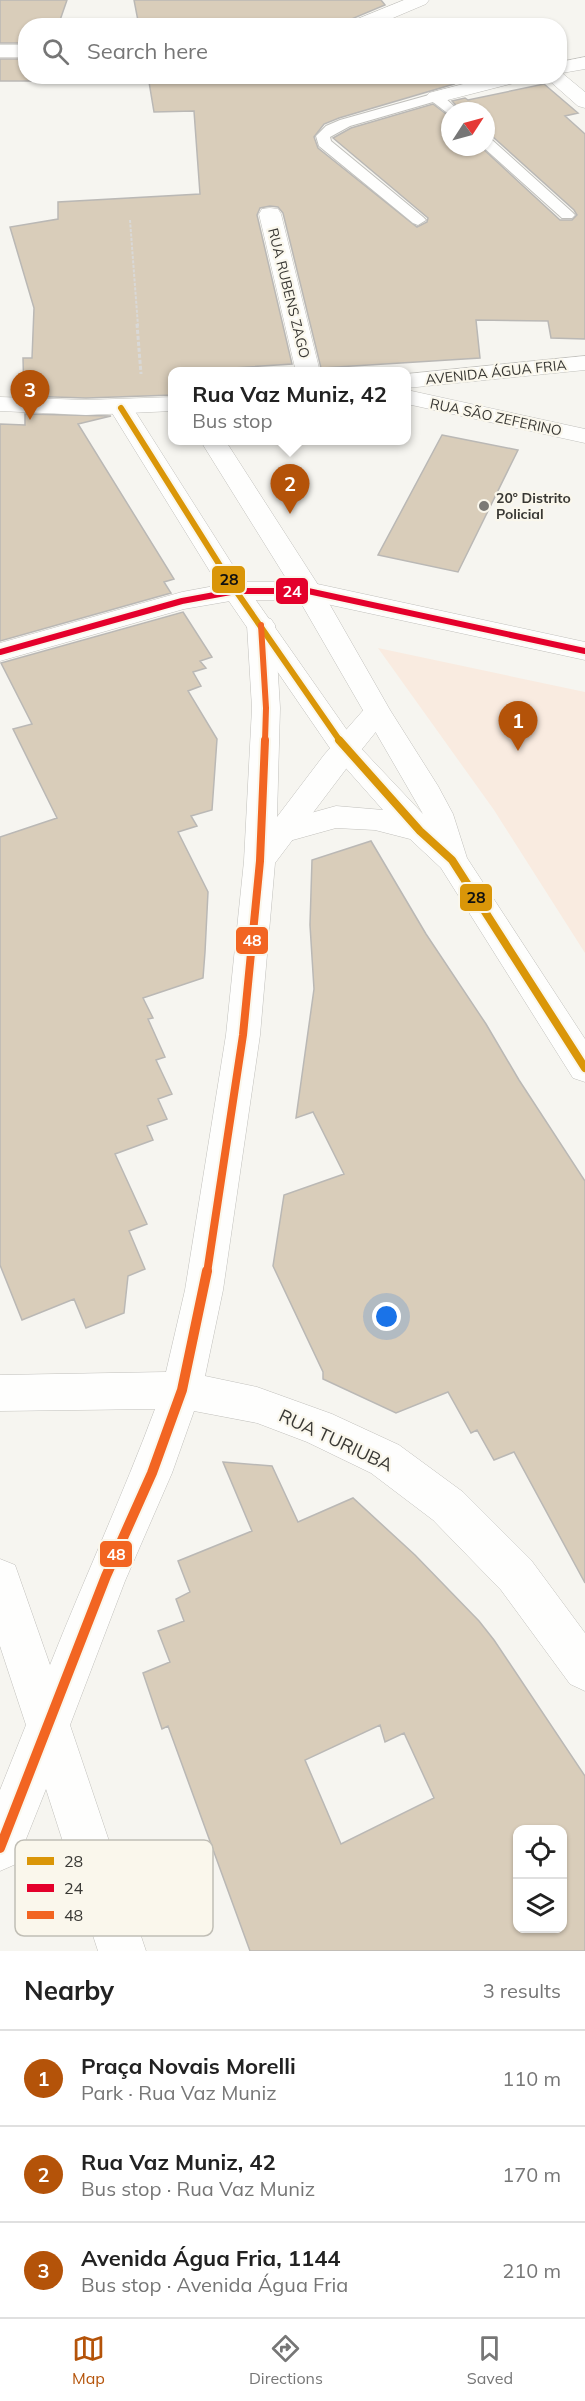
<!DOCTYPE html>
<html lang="en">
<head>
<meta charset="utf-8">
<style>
  :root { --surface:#fff; --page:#f2f2f2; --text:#222; --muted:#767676; --line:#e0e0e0; --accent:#b45309 }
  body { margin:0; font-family:Mulish,sans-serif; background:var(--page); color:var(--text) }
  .controls { position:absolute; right:18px; bottom:18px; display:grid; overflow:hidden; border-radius:12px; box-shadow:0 2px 4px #0004 }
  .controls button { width:54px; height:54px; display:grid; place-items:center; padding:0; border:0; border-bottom:2px solid var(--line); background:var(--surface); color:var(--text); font:30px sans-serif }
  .compass { position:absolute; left:441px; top:102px; width:54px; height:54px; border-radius:50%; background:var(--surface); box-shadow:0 2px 4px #0004; rotate:54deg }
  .you { position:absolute; left:387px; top:1317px; width:21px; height:21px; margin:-15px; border:4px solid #fff; border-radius:50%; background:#1a73e8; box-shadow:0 0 0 9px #1a73e833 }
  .badge { display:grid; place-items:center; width:39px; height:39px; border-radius:50%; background:var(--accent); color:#fff; font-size:20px; font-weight:700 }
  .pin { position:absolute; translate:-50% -50px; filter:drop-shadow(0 2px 3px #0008) }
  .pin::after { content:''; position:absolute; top:32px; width:21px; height:18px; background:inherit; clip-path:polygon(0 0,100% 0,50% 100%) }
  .popup { position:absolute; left:168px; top:367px; width:243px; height:78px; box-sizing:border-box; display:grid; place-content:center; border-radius:12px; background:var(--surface); filter:drop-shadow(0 2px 4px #0005); font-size:20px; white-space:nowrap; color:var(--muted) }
  .popup b { font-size:22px; color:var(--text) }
  .popup::after { content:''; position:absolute; left:50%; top:100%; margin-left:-12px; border:12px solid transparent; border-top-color:var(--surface) }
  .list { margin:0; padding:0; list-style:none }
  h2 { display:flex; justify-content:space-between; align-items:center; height:78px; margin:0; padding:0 24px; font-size:26px }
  h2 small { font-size:20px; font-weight:400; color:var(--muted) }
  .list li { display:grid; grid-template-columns:39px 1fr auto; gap:18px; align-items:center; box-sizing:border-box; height:96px; padding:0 24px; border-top:2px solid var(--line) }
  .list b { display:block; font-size:22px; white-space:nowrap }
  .list p { margin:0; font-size:20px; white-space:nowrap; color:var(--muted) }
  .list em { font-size:20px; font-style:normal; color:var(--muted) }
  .icon { flex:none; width:33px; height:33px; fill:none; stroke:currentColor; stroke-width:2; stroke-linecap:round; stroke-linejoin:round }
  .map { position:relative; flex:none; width:585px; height:1951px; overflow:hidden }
  .search { position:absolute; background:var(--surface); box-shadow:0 2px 4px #0004; left:18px; right:18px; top:18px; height:66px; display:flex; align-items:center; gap:15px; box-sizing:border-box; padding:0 21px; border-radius:24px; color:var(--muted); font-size:22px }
  .sheet { height:366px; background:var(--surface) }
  nav { display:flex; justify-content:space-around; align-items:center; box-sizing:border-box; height:84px; border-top:2px solid var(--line); background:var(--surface); font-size:16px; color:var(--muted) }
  nav a { display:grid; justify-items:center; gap:3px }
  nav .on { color:var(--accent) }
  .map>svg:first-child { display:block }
  .green { fill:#f9ebe0 }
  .building { fill:#d9cdba; stroke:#bab8b5; stroke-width:1.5; fill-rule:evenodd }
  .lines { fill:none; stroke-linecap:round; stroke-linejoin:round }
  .service-casing { stroke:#c1c0bc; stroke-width:2 }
  .minor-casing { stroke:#c1c0bc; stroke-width:1 }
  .tertiary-casing { stroke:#c1c0bc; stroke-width:1 }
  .secondary-casing { stroke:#c1c0bc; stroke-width:1 }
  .path-far1 { stroke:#d9d8d6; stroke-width:2; stroke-dasharray:3 1.5; stroke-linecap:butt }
  .path { stroke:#d9d8d6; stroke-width:3; stroke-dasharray:4 2; stroke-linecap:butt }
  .service { fill:#fefefd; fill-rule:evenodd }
  .minor { fill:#fefefd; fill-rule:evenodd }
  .tertiary { fill:#fefefd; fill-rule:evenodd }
  .secondary { fill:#fefefd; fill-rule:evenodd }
  .bus-1-far1-casing { stroke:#faf7ec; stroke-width:10 }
  .bus-1-casing { stroke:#faf7ec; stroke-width:12 }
  .bus-2-casing { stroke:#faf7ec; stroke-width:10 }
  .bus-3-far2-casing { stroke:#faf7ec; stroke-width:10 }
  .bus-3-far1-casing { stroke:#faf7ec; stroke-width:12 }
  .bus-3-casing { stroke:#faf7ec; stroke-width:14 }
  .bus-1-far1 { stroke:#da9608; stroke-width:6 }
  .bus-1 { stroke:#da9608; stroke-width:8 }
  .bus-2 { stroke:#e4002b; stroke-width:6 }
  .bus-3-far2 { stroke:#f26522; stroke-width:6 }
  .bus-3-far1 { stroke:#f26522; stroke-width:8 }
  .bus-3 { stroke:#f26522; stroke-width:10 }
  .poi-dot { fill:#7b7a76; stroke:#faf7ec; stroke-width:2 }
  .labels { text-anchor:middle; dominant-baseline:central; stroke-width:4.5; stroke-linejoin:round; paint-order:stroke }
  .far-street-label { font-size:14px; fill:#393834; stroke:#faf7ec }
  .far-poi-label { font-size:14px; font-weight:bold; fill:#393834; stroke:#faf7ec; text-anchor:start }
  .near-street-label { font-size:18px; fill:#393834; stroke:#faf7ec }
  .key { fill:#faf7ec; stroke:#c0beb5; stroke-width:1.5 }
  .key-label { font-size:16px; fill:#393834 }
  .line-badge { stroke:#faf7ec; stroke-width:2 }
  .badge-label { font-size:16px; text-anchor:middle; font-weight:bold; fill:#fff }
  .pale-badge-label { font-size:16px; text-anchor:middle; font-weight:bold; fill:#111 }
</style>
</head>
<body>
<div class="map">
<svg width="585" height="1951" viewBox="0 0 585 1951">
  <rect width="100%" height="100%" fill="#f6f5f0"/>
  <path class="green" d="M378 648 585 692V953L494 810Z"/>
  <path class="building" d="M0 0H67L58 26H26V43H0Z
    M134 0H381L385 5 349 20 346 26H139Z
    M0 59H26V76H40L38 81H0Z
    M148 76H447L454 84 339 118 324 124 314 137 318 148 417 227 427 222 428 218 333 138 351 128 433 104 450 117V147H481L560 220H572L577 215 574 210 493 137 486 136V111H461L452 101 465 98 468 100 544 84 578 113 565 116 585 134V339L551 338 548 321 476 320 480 358 321 368 283 213 278 207 270 206 260 208 257 215 292 364 173 372V395L86 398 24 396 23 358H32L34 308 10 227 58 219V202L200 194 194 111 154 112Z
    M25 414 111 416 78 424 174 579 164 582 171 593 0 641V424L25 425Z
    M442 435 518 450 458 572 378 555Z
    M183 612 212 657 200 661 206 668 193 672 201 686 188 691 217 739 212 810 191 816 197 826 178 832 208 892 205 952 203 978 143 998 153 1018 148 1019 165 1057 156 1060 172 1094 158 1099 167 1119 147 1126 153 1140 115 1154 147 1224 129 1231 145 1269 128 1276 124 1313 86 1328 74 1299 22 1320 0 1265V837L57 818 13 729 32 724 1 663Z
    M371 841 426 934 486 1024 519 1080 585 1181V1583L514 1452 494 1460 477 1430 471 1433 448 1392 396 1413 323 1379V1372L273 1266 284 1195 344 1174 313 1112 296 1118 314 989 310 925 312 860Z
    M223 1462 272 1466 298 1522 353 1498 415 1555 479 1621 494 1640 585 1776V1951H250L168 1726 162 1729 143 1673 170 1662 158 1631 184 1621 176 1599 190 1592 178 1561 252 1531ZM380 1725 385 1742 404 1733 434 1798 341 1844 305 1760ZM518 1830H562V1929H518Z"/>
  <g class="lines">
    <defs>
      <path id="service" d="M436 93 441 94 459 111H450V115L433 102 350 126 330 137 331 141 423 217 426 220 418 225 413 223 319 146 316 136 326 126 340 120Z
        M486 138 491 139 572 212 575 215 572 218H562L483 147H486Z"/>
      <path id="minor" d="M585 57V69L562 73 585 92V108L578 106 544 76H560V62Z
        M494 76H528L526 80 436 103 429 101 426 97 429 93Z
        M270 208 278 209 281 214 320 372H296L259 214 262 209Z
        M407 390 585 429V443L407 404Z
        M236 582H308L585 642V660L308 600H236L184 609 0 661V643L182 592Z
        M261 616 271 619 275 625 280 708 277 817 324 755 367 706 377 703 387 706 391 713 346 769 275 863 260 1035 223 1290 205 1376 257 1387 332 1414 399 1445 463 1492 531 1560 585 1633V1691L570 1684 501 1590 433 1520 371 1473 307 1442 257 1423 194 1411 172 1473 125 1581 70 1725 146 1951H98L46 1789 16 1864 0 1871V1790L26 1725 0 1646V1559L15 1565 50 1665C84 1579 123 1495 155 1409L0 1411V1375L166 1372 185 1290 226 1035 244 861 252 708 247 625 251 619Z"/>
      <path id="tertiary" d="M404 0H429L426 4 374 26H348L350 22Z
        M0 45H26V57H0Z
        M121 401 130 403 133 408 246 586 356 743 423 814 294 591 200 440H225L322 591 390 710 438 786 453 814 467 858 585 1039V1082L573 1078 441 868 410 839 375 830 336 828 282 843 271 840 267 832 271 824 336 806 383 810 336 757 222 591 109 408 112 403Z"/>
      <path id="secondary" d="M585 356V370L407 388V374Z
        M0 397 86 400 173 397V411L86 415 0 411Z"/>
    </defs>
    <use href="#service" class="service-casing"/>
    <use href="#minor" class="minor-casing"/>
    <use href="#tertiary" class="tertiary-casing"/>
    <use href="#secondary" class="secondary-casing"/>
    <path class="path-far1" d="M130 220 138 326"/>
    <path class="path" d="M137 324 141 374"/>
    <use href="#service" class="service"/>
    <use href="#minor" class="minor"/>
    <use href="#tertiary" class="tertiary"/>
    <use href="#secondary" class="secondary"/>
    <defs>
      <path id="bus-1-far1" d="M121 408 236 591 340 741"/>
      <path id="bus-1" d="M339 740 420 831 452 860 585 1068"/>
      <path id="bus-2" d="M0 652 182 601 236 591H308L585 651"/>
      <path id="bus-3-far2" d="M261 625 266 708 265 741"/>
      <path id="bus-3-far1" d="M207 1273 243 1035 260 861 265 740"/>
      <path id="bus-3" d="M0 1848 106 1576 152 1473 182 1390 207 1271"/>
    </defs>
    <use href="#bus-1-far1" class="bus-1-far1-casing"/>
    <use href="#bus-1" class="bus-1-casing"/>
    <use href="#bus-2" class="bus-2-casing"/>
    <use href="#bus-3-far2" class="bus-3-far2-casing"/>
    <use href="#bus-3-far1" class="bus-3-far1-casing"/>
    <use href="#bus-3" class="bus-3-casing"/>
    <use href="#bus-1-far1" class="bus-1-far1"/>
    <use href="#bus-1" class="bus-1"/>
    <use href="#bus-2" class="bus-2"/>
    <use href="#bus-3-far2" class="bus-3-far2"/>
    <use href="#bus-3-far1" class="bus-3-far1"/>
    <use href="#bus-3" class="bus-3"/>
  </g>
  <circle class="poi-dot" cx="484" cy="506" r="6"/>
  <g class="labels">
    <g class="far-street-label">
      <text transform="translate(289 293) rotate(76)">RUA RUBENS ZAGO</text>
      <text transform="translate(496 372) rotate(-6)">AVENIDA ÁGUA FRIA</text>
      <text transform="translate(496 417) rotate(12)">RUA SÃO ZEFERINO</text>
    </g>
    <g class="far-poi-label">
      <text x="496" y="498">20º Distrito<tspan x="496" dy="16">Policial</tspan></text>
    </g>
    <g class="near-street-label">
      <text transform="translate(336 1440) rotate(25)">RUA TURIUBA</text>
    </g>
  </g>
  <rect x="15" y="1840" width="198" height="96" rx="9" class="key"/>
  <rect x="27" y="1857" width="27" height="8" fill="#da9608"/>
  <rect x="27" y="1884" width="27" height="8" fill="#e4002b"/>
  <rect x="27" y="1911" width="27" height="8" fill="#f26522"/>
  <g class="key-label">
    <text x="64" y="1867">28</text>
    <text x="64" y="1894">24</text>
    <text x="64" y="1921">48</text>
  </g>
  <g class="line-badge">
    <rect x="211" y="565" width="35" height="29" rx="6" fill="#da9608"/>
    <rect x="275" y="577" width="34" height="28" rx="6" fill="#e4002b"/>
    <rect x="459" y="883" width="34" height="29" rx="6" fill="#da9608"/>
    <rect x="235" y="926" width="34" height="29" rx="6" fill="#f26522"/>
    <rect x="99" y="1540" width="34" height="28" rx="6" fill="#f26522"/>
  </g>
  <g class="badge-label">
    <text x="292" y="597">24</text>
    <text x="252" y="946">48</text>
    <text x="116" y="1560">48</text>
  </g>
  <g class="pale-badge-label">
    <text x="229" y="585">28</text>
    <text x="476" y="903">28</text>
  </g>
</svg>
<div class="controls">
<button><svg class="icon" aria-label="locate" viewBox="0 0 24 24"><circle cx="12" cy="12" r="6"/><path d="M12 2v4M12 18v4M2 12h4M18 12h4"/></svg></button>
<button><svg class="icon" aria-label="layers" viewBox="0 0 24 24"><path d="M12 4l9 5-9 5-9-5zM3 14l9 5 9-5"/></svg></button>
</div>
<svg class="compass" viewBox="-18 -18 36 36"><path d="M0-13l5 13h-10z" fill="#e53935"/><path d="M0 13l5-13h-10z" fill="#767676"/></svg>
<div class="you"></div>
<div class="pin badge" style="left:518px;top:751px">1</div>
<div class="pin badge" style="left:290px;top:514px">2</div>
<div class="popup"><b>Rua Vaz Muniz, 42</b>Bus stop</div>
<div class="pin badge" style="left:30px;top:420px">3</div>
<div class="search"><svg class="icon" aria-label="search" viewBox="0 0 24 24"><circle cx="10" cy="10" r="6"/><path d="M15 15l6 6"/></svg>Search here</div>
</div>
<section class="sheet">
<h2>Nearby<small>3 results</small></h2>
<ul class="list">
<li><span class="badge">1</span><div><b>Praça Novais Morelli</b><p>Park · Rua Vaz Muniz</p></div><em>110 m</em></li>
<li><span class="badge">2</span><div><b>Rua Vaz Muniz, 42</b><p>Bus stop · Rua Vaz Muniz</p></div><em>170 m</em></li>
<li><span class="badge">3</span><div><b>Avenida Água Fria, 1144</b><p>Bus stop · Avenida Água Fria</p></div><em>210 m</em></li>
</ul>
</section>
<nav>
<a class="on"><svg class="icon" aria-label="map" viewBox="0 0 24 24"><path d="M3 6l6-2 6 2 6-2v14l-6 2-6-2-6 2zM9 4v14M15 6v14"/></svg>Map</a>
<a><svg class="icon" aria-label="directions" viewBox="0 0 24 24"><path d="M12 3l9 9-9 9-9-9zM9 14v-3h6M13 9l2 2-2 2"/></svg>Directions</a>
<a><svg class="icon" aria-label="saved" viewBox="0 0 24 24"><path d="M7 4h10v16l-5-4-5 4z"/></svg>Saved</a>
</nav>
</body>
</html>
